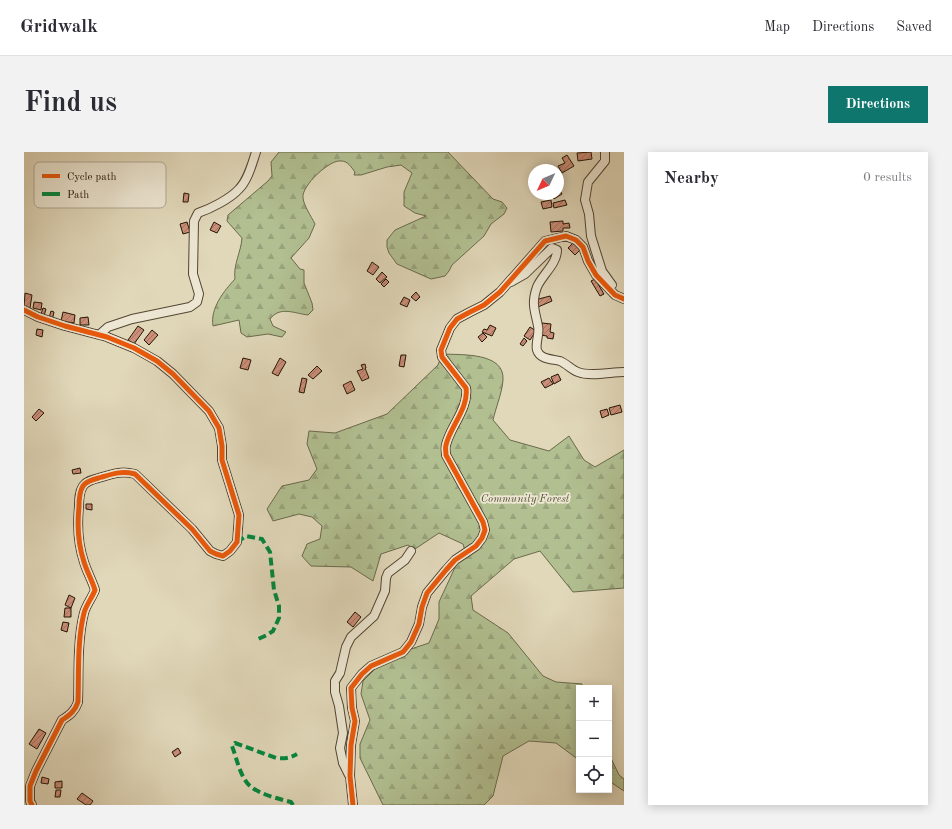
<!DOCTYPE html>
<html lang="en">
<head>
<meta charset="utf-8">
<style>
  :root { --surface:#fff; --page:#f2f2f3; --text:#2b2b33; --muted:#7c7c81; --line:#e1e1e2; --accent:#0f766e }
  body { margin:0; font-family:"Old Standard TT",serif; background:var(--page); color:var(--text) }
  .controls { position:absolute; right:12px; bottom:12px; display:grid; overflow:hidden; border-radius:0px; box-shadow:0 2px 10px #0003 }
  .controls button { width:36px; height:36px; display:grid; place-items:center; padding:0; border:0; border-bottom:1px solid var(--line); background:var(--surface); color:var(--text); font:20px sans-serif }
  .compass { position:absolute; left:504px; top:12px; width:36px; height:36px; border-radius:50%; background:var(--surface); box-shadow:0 2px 10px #0003; rotate:226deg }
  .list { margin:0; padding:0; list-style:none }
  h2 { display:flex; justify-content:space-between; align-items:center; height:52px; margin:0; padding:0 16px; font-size:17px }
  h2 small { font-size:13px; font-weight:400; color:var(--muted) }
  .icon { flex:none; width:22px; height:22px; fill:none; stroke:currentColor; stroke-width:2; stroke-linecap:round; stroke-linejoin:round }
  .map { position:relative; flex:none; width:600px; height:653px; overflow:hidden; border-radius:0px }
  header { display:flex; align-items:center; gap:24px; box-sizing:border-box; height:56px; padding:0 20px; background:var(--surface); border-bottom:1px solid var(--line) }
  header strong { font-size:19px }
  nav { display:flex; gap:22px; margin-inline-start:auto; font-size:14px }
  .intro { display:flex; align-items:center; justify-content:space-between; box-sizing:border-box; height:96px; padding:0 24px }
  h1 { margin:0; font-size:28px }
  .button { padding:10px 18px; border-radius:0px; background:var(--accent); color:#fff; font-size:14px; font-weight:700 }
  main { display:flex; gap:24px; padding:0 24px }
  aside { flex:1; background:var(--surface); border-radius:0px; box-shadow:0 2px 10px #0003 }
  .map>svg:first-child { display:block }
  .forest { fill:url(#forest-firs); stroke:#6a6a4b }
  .building { fill:url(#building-hatch); stroke:#241405 }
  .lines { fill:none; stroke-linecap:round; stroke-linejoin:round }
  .minor-casing { stroke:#534532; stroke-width:10 }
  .minor { stroke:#ece6d2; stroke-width:8 }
  .quiet { stroke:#00873e; stroke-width:4; stroke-dasharray:8 4; stroke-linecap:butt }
  .cycleway-casing { stroke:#ece6d2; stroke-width:8 }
  .cycleway { stroke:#e8590c; stroke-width:5 }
  .labels { text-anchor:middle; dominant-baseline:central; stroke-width:3.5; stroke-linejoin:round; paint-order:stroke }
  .park-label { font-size:11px; font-style:italic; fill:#555036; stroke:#ece6d2 }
  .key { fill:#ece6d2; stroke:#b0a794; stroke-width:1 }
  .key-label { font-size:11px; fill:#241405 }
</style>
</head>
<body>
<header>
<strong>Gridwalk</strong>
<nav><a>Map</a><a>Directions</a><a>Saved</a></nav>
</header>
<div class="intro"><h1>Find us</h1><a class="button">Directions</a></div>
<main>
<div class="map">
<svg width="600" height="653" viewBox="0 0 600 653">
  <defs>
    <pattern id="forest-firs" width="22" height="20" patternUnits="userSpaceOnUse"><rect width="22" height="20" fill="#b1bf91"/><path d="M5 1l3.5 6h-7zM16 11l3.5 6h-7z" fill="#98a37c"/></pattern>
    <pattern id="building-hatch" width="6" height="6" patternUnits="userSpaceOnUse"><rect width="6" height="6" fill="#cc8f79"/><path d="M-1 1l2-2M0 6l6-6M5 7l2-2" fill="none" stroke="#a57461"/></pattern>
  </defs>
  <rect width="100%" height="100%" fill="#e1d8ba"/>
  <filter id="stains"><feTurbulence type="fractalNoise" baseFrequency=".005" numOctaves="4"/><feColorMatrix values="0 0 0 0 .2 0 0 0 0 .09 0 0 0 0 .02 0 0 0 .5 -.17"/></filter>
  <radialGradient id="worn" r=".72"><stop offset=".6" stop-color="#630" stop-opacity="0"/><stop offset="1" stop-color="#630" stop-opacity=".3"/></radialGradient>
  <path class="forest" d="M255 0H424L469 47 478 50 483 56 480 62 467 72 460 84 428 113 425 119 421 124 407 127 373 112 365 101 363 95V88L371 78 402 64 391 61 380 54V40L388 21 377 13 363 15 337 23H330L331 20C327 15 324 9 317 9 306 7 277 34 279 46 280 54 287 64 291 72L285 86 267 106 276 117 280 118V131L288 151 289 158 284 163C269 161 256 154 246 167L249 174 262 180 258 185 244 182 223 185 217 181 215 168 189 174C186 156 200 139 211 127 209 113 217 100 218 86L203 69 204 63 244 29 248 24 247 10Z
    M418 202C437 203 481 200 479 228 478 241 472 255 469 268L486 288 525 299 545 284 560 308 571 315 600 298V436L549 440 516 399 490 407 447 444 449 458 484 481 519 524 532 530 558 532V536H555V608L532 591 505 589 479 604 469 644 460 653H359L336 606V592L346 568 337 542 339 529 358 510 369 503 405 491 415 467V450L433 411 442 402 439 392 415 381 391 397 384 393 357 402 349 429 327 415 287 414 278 404 283 392 296 387 298 374 288 365 275 362 249 369 243 357 258 334 285 328 293 317 283 292 285 279 311 281 363 262 414 213Z
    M585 602 595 623 600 627V639L585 629Z"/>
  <path class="building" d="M567 0 568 7 554 9 553 1Z
    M543 3 550 14 538 21 534 14 541 11 538 6Z
    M534 37H535L538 42 530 47 526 42H534Z
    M160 41 165 42 164 50H159Z
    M527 48 528 55 519 57 517 50Z
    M541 48 543 53 530 56 529 51Z
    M539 69V72L545 71 546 76H539V79L527 80 526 70Z
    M163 70 166 80 159 82 156 72Z
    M190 70 197 74 193 81 186 78Z
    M550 90 557 97 551 103 544 96Z
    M348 110 355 115 349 123 343 119Z
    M358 120 363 125 356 131 352 127Z
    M362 127 365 130 360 135 357 132Z
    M571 127 580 142 576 144 567 129Z
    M392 140 396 145 392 149 387 145Z
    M1 141 8 143 6 156 0 155Z
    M526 144 528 149 514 155 511 148Z
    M380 145 386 148 383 155 376 152Z
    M10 150 18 151 17 158 9 156Z
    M19 156 22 157 20 164 25 166 27 159 30 160 28 169 16 165Z
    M39 160 51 163 50 171 37 169Z
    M64 165 65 173H56V166Z
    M518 171 527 172 526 180 530 181 529 187 523 186V184L516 183Z
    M466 173 472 176 468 184 458 180 460 177 463 178Z
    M114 174 120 178 110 192 104 188Z
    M506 175 512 179 506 188 500 184Z
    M13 177 19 178 18 185 12 183Z
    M128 178 134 183 125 193 120 188Z
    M459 181 463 185 458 190 454 185Z
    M500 186 503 189 499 194 496 192Z
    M377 203H382L380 215 375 214Z
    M219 206 227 208 224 218 216 216Z
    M256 206 262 210 254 224 248 221Z
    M341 212 342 216H341L345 226 338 229 333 219 339 217 337 213Z
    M293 214 298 219 289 227 284 223Z
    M534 222 537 228 530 232 527 225Z
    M278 226 283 227 280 241 275 240Z
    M525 226 529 232 521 236 517 230Z
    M327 229 331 238 323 242 319 233Z
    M596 253 598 260 587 263 585 256Z
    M15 257 20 261 12 269 8 265Z
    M583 257 585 263 578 266 576 259Z
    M56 316 57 321 49 322 48 318Z
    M62 352H68V358L62 357Z
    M45 443 51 446 47 456 41 453Z
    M41 456H47V465H40Z
    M331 460 337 465 329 475 323 470Z
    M39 470 45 471 43 480 37 478Z
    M15 577 22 581 13 597 5 592Z
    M154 596 157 601 151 605 148 600Z
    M18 625 25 627 24 632 17 631Z
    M38 629V636H31V630Z
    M32 638H37L36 645H31Z
    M58 641 69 649 66 653H62L53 647Z"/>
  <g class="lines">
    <defs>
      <path id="minor" d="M581 0V9L564 30 561 48 565 62 567 84 578 119 588 133
        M487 130 501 122 528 96 533 98C533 112 518 123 513 135 507 152 511 158 514 174 516 182 511 191 513 198 516 208 529 207 536 209 543 212 548 218 554 220 566 225 587 220 600 220
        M0 158 14 165 41 174 83 185 110 196 133 209 149 222 185 259 195 276 198 294V308L215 363 213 390 206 399 199 404 192 402 186 399 168 377 111 322C98 319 91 321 78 325 72 327 63 328 59 334 55 340 55 348 55 355 53 374 54 392 60 410 63 420 68 428 71 438 68 446 62 453 60 461 53 489 55 521 54 550 51 559 46 563 38 568L12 619 6 634V649L8 653
        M75 183 84 175 108 167 166 155 173 150 175 142 169 122 170 69 174 61C186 57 206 47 215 37 224 28 228 12 232 0
        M325 623 319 611 316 596 319 581 315 554 311 540V529L316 521 322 495 327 485 350 464 361 439 362 426 364 421 381 408 387 399
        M329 653 326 624 327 593 331 569 328 556 327 536 338 522 347 514 379 500 387 490 395 472 398 455 403 441 422 418 431 408 452 394 458 386 461 378 459 370 422 303C422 300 421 296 422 293 426 275 445 256 442 236L418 205 417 198 426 176 433 167 446 160 460 153 476 140 521 89 542 84 552 88 559 95 564 109 572 123 591 143 600 147"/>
    </defs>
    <use href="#minor" class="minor-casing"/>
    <use href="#minor" class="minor"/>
    <path class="quiet" d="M213 390 222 384 238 387 246 400 250 438 255 454V466L249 479 243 483 232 488
      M269 653 267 650C255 647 235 642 226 634 216 625 213 607 208 594L211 591 252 606C261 607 266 606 273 602"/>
    <defs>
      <path id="cycleway" d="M0 158 14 165 41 174 83 185 110 196 133 209 149 222 185 259 195 276 198 294V308L215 363 213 390 206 399 199 404 192 402 186 399 168 377 111 322C98 319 91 321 78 325 72 327 63 328 59 334 55 340 55 348 55 355 53 374 54 392 60 410 63 420 68 428 71 438 68 446 62 453 60 461 53 489 55 521 54 550 51 559 46 563 38 568L12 619 6 634V649L8 653
        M329 653 326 624 327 593 331 569 328 556 327 536 338 522 347 514 379 500 387 490 395 472 398 455 403 441 422 418 431 408 452 394 458 386 461 378 459 370 422 303C422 300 421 296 422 293 426 275 445 256 442 236L418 205 417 198 426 176 433 167 446 160 460 153 476 140 521 89 542 84 552 88 559 95 564 109 572 123 591 143 600 147"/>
    </defs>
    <use href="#cycleway" class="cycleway-casing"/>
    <use href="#cycleway" class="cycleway"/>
  </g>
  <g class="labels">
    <g class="park-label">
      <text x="501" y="347">Community Forest</text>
    </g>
  </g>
  <rect x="10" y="10" width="132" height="46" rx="6" class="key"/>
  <rect x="18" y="22" width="18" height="4" fill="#e8590c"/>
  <rect x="18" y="40" width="18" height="4" fill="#00873e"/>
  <g class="key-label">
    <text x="43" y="28">Cycle path</text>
    <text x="43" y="46">Path</text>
  </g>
  <rect width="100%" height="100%" filter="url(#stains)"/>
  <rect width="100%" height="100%" fill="url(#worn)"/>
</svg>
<div class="controls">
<button>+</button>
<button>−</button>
<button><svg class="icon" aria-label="locate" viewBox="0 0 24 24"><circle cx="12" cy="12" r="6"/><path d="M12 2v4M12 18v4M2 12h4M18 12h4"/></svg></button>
</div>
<svg class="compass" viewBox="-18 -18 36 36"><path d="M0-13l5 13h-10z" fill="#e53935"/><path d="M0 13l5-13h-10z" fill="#7c7c81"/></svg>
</div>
<aside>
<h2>Nearby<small>0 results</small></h2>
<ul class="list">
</ul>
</aside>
</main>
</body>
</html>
